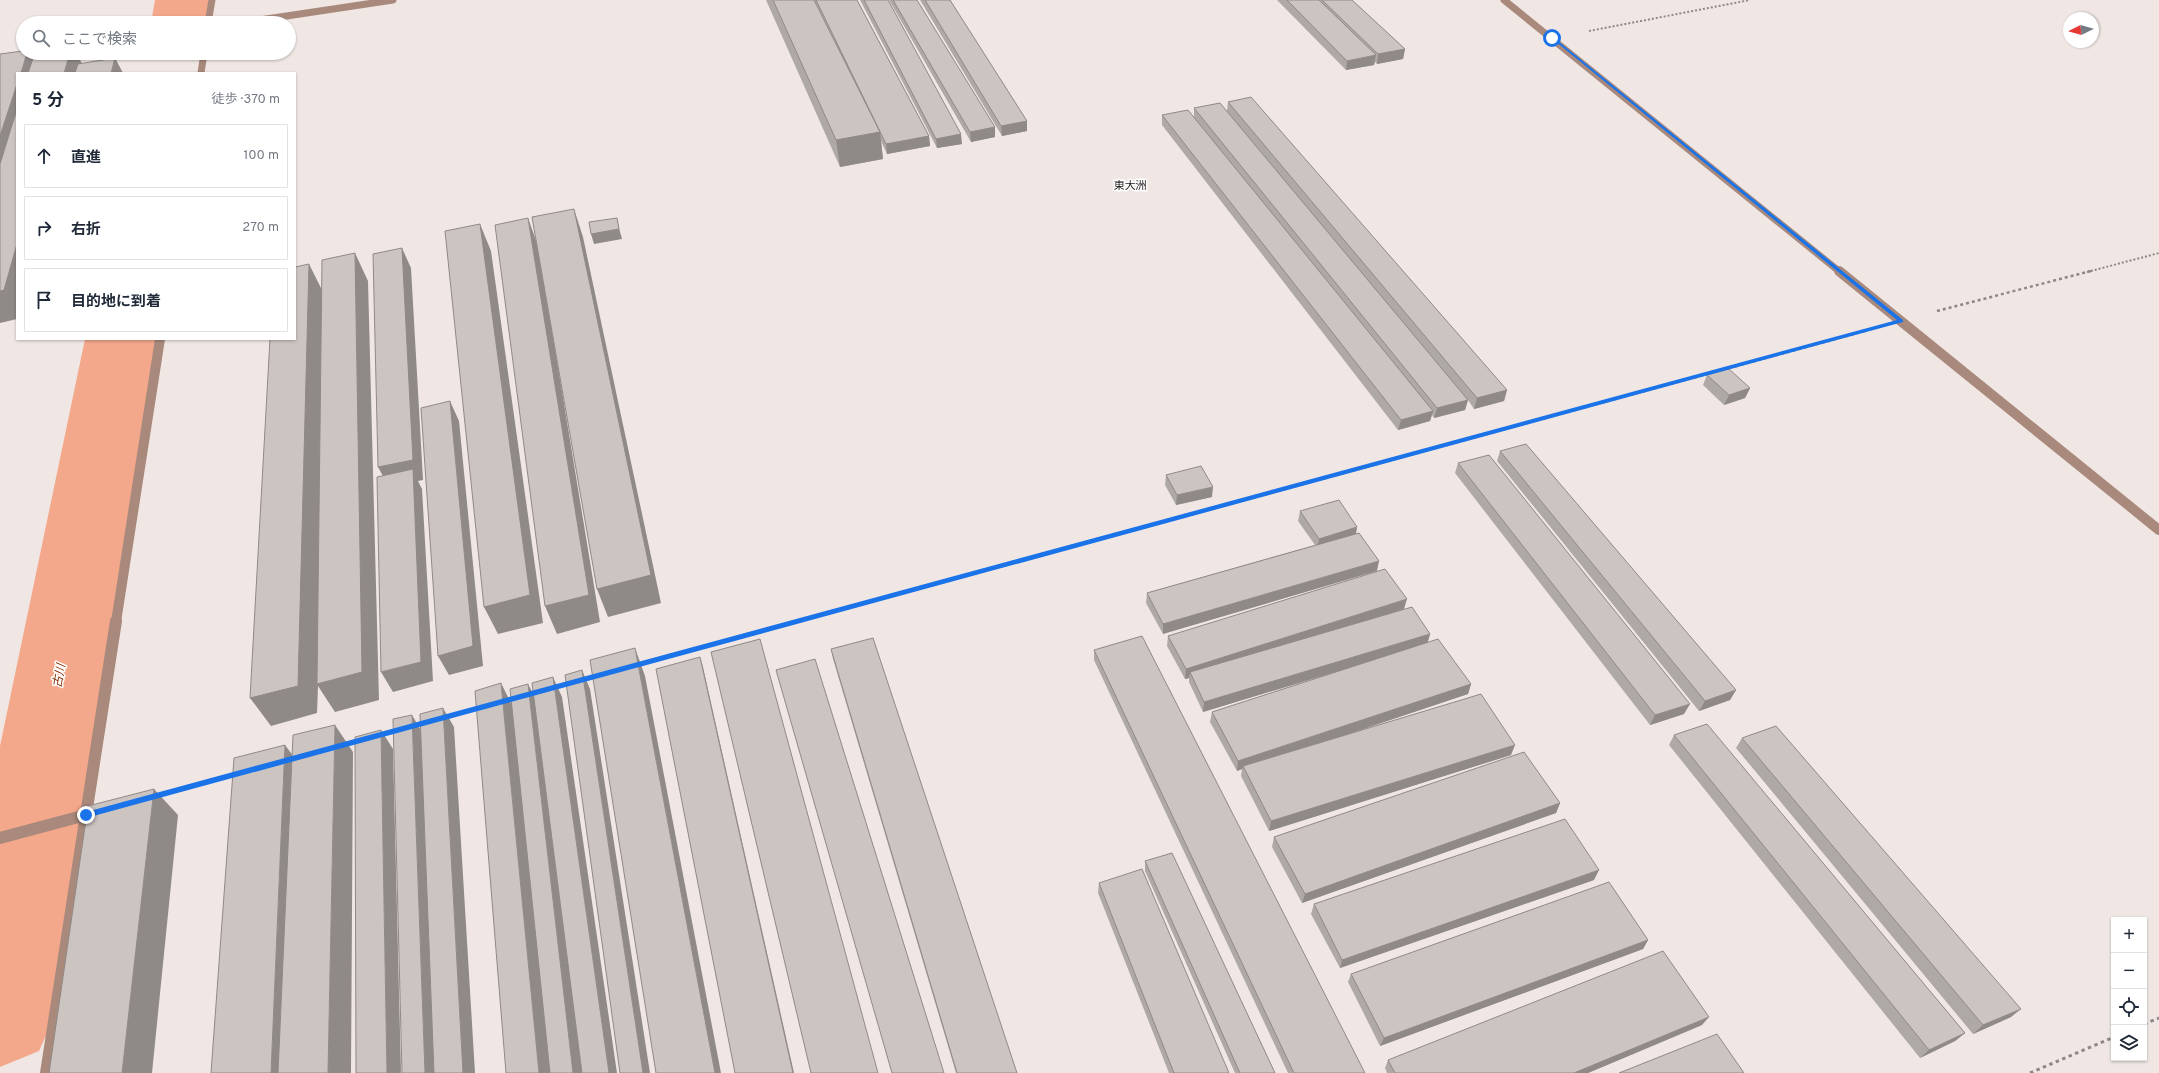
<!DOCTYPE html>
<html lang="ja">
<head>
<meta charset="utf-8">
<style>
  :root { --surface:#fff; --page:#f6f6f7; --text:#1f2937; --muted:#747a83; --line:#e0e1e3 }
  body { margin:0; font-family:Overpass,"Noto Sans JP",sans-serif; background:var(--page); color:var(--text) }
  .controls { position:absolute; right:12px; bottom:12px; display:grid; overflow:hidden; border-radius:0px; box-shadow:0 1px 3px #0004 }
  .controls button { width:36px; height:36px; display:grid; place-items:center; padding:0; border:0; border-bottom:1px solid var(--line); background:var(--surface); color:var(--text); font:20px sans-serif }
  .compass { position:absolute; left:2063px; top:12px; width:36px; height:36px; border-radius:50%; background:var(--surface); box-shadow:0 1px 3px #0004; rotate:265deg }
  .stop { position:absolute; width:12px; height:12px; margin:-9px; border:3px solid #1a73e8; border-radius:50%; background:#fff }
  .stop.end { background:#1a73e8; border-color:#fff; box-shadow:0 1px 4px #0008 }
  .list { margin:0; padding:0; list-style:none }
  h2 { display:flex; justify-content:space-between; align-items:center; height:52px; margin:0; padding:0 16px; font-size:17px }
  h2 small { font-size:13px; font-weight:400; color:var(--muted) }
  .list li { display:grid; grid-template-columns:26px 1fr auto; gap:12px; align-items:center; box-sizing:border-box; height:64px; margin:0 8px 8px; padding:0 8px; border:1px solid var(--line); border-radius:0px }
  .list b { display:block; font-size:15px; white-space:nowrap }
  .list em { font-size:13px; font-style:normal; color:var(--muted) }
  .icon { flex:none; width:22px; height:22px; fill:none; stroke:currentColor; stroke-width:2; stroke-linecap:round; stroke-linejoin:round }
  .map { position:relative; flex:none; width:2159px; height:1073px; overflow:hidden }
  .search { position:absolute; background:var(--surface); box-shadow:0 1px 3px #0004; left:16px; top:16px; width:280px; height:44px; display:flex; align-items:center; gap:10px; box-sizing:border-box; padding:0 14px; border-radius:22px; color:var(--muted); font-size:15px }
  .panel { position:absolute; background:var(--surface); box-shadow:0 1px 3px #0004; left:16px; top:72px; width:280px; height:268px; border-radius:0px }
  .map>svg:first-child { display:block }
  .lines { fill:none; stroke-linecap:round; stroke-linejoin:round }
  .river { fill:#f3a88b; fill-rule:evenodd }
  .path-far2 { stroke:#8d8785; stroke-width:2; stroke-dasharray:2 2; stroke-linecap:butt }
  .path-far1 { stroke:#8d8785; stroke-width:2.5; stroke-dasharray:3 3; stroke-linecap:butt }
  .path { stroke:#8d8785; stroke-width:3; stroke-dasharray:3.5 3.5; stroke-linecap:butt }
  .minor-far2 { stroke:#a9897c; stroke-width:7 }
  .minor-far1 { stroke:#a9897c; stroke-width:10 }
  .minor { stroke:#a9897c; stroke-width:12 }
  .tertiary-far1 { stroke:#a9897c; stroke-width:7 }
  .tertiary { stroke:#a9897c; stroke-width:10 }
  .wall { fill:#afa9a6 }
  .shaded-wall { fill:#8f8987 }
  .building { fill:#ccc4c1; stroke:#8f8987 }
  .route { fill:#1a73e8 }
  .labels { text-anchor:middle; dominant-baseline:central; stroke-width:3; stroke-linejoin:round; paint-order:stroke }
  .far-quarter-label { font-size:11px; fill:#1e1b1a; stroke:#fff }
  .water-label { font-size:12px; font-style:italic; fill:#822d00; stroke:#fff }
</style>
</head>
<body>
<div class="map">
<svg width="2159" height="1073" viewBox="0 0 2159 1073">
  <rect width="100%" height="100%" fill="#f0e7e4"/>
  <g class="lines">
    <path class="river" d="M155 0H209L205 23H151Z
      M85 339H157L56 1013 39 1051 0 1067V746Z"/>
    <path class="path-far2" d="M1589 31 1750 0
      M2087 272 2159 253"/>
    <path class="path-far1" d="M1937 311 2091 271
      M797 622 1865 331"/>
    <path class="path" d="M638 665 801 621
      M584 679 595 676
      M555 687 568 684
      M445 717 479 708
      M382 734 396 731
      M345 744 358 741
      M158 795 236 774
      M2144 1024 2159 1018
      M2030 1073 2114 1037"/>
    <path class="minor-far2" d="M208 23 212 0
      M201 73 204 53"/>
    <path class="minor-far1" d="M116 622 160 339"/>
    <path class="minor" d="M0 838 86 815
      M46 1073 116 621"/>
    <path class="tertiary-far1" d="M1504 0 1840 272
      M240 23 393 0
      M0 59 41 53"/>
    <path class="tertiary" d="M1839 271 2159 530"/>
  </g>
  <path class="wall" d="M766 0H857L929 136 930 146 887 154 881 141 883 159 840 167Z
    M860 0H888L962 144 937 148Z
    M889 0H917L995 137 971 142Z
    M920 0H950L1027 131 1002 136Z
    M1277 0H1352L1405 49 1403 59 1377 64 1375 62 1374 65 1346 70Z
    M1228 102 1507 390 1504 401 1474 409 1468 400 1465 410 1434 418 1432 415 1430 421 1398 430 1162 125V115L1194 117V108L1227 111Z
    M1707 375 1750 388 1745 398 1724 405 1703 385Z
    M1500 451 1736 690 1730 700 1699 711 1497 461Z
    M1458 463 1684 714 1650 725 1455 473Z
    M1166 475 1212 497 1176 505 1165 485Z
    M1300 511 1357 527 1356 534 1163 634 1146 603 1147 593 1315 545 1298 521Z
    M1404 609 1392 613 1430 634 1428 642 1471 684 1468 694 1336 738 1511 755 1269 831 1241 776 1242 769 1237 771 1210 722 1212 712 1338 671 1203 712 1189 682V678L1185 679 1167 646 1168 636Z
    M831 649 1017 1073H956L833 659Z
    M1094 650 1365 1073H1288L1094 660Z
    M1674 735 1965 1033 1955 1041 1920 1058 1669 745Z
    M1742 738 2011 1017 1973 1034 1736 748Z
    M1560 803 1556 813 1302 903 1272 847 1274 837Z
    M1145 861 1275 1073H1235L1145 871Z
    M1594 880 1340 968 1311 914 1314 904Z
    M1099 883 1229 1073H1169L1098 893Z
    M1648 940 1643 949 1380 1046 1348 982 1351 974Z
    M1702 1025 1588 1073H1387L1385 1068 1388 1060Z"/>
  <path class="shaded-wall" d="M1405 49 1403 59 1377 64 1378 54Z
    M27 53H30L42 73H21Z
    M70 53H76L87 72 86 73H64Z
    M1376 55 1374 65 1346 70 1347 61Z
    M115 58 123 73H111Z
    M17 84V165L0 221V136Z
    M1027 121V131L1002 136 1001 126Z
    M995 127V137L971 142 970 132Z
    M880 132 883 159 840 167 836 140Z
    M961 134 962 144 937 148 936 139Z
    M929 136 930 146 887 154 886 144Z
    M574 209 583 237 661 603 608 617 597 589Z
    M528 218 538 246 600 622 557 634 545 606Z
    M617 218 619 228 622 239 594 244 591 234Z
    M480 224 491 251 543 623 498 634 484 607Z
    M17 244V319L0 323V291Z
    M402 248 411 268 423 480 418 481 422 489 433 681 393 692 381 672 389 487 378 467Z
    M355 253 368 281 379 700 335 712 318 686 317 713 271 726 250 698 309 264 323 292Z
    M1750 388 1745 398 1724 405 1729 395Z
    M1507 390 1504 401 1474 409 1477 398Z
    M1468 400 1465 410 1434 418 1437 408Z
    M450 401 459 421 483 666 449 675 438 656Z
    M1433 411 1430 421 1398 430 1401 420Z
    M1213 487 1212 497 1176 505 1177 495Z
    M1357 527 1355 538 1317 549 1319 539Z
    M1379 561 1377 571 1163 634V624Z
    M1407 599 1404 609 1192 677 1190 672 1189 678 1185 679 1186 669Z
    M1430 634 1427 644 1203 712 1204 702Z
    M635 648 645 676 721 1073H715Z
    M700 657 703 667 794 1073H793Z
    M582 670 590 689 650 1073H643Z
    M553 677 562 697 617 1073H609Z
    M501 683 515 711 552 1073H539Z
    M528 684 538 703 582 1073H573Z
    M1471 684 1468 694 1244 769 1243 766 1242 769 1237 771 1238 761Z
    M1736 690 1730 700 1699 711 1705 701Z
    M1690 704 1684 714 1650 725 1655 715Z
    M443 708 454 727 475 1073H463Z
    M412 715 423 734 438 1073H425Z
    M335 725 353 752 351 1073H328Z
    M381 730 393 749 401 1073H387Z
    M285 745 305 772 295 1073H271Z
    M1515 745 1511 755 1269 831 1271 821Z
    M154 789 178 815 152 1073H122Z
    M1560 803 1556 813 1302 903 1305 894Z
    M1599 870 1594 880 1340 968 1342 960Z
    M1648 940 1643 949 1380 1046 1384 1038Z
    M2021 1009 2011 1017 1973 1034 1983 1025Z
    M1709 1017 1702 1025 1588 1073H1574Z
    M1965 1033 1955 1041 1920 1058 1929 1050Z"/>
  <path class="building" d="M773 0H814L880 132 836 140Z
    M816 0H857L929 136 886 144Z
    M864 0H888L961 134 936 139Z
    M893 0H917L995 127 970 132Z
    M925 0H950L1027 121 1001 126Z
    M1287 0H1319L1376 55 1347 61Z
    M1322 0H1352L1405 49 1378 54Z
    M23 51V53H27L21 73H17V84L0 136V54Z
    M35 53H70L64 73H28Z
    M115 58 111 73H75L78 64Z
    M1251 97 1507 390 1477 398 1228 102Z
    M1220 103 1468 400 1437 408 1194 108Z
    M17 109V244L4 290 0 291V164Z
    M1188 110 1433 411 1401 420 1162 115Z
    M574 209 651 575 597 589 532 217Z
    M528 218 589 595 545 606 495 225Z
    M617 218 619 229 591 234 589 222Z
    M480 224 530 595 484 607 445 231Z
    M402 248 413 460 378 467 373 254Z
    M355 253 362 672 317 684 322 260Z
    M309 264 298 686 250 698 270 339H295V267Z
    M1729 369 1750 388 1729 395 1707 375Z
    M450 401 473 646 438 656 421 408Z
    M1526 444 1736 690 1705 701 1500 451Z
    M1489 455 1690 704 1655 715 1458 463Z
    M1201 466 1213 487 1177 495 1166 475Z
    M413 469 421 662 381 672 377 477Z
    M1339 500 1357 527 1319 539 1300 511Z
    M1359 533 1379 561 1163 624 1147 593Z
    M1385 569 1407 599 1186 669 1168 636Z
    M1412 607 1430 634 1204 702 1190 672Z
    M1142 636 1365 1073H1294L1094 650Z
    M873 638 1017 1073H957L831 649Z
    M760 639 878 1073H811L711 652Z
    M1438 639 1471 684 1238 761 1212 712Z
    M635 648 715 1073H656L590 660Z
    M700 657 793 1073H735L656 669Z
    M815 659 944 1073H892L776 670Z
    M582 670 643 1073H620L565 675Z
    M553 677 609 1073H582L532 683Z
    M501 683 539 1073H506L475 691Z
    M528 684 573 1073H550L510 689Z
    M1481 694 1515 745 1271 821 1243 766Z
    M443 708 463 1073H434L420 714Z
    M412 715 425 1073H402L393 719Z
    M1707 724 1965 1033 1929 1050 1674 735Z
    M335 725 328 1073H278L293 735Z
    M1776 726 2021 1009 1983 1025 1742 738Z
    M381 730 387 1073H356L355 737Z
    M285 745 271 1073H211L234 758Z
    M1524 752 1560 803 1305 894 1274 837Z
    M154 789 122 1073H49L88 806Z
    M1565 819 1599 870 1342 960 1314 904Z
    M1172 853 1275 1073H1240L1145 861Z
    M1142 869 1229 1073H1174L1099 883Z
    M1609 882 1648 940 1384 1038 1351 974Z
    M1663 951 1709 1017 1574 1073H1395L1388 1060Z
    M1717 1034 1744 1073H1619Z"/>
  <path class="route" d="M1550 37H1553L1903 320V322L86 818 83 817V813L86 812 1897 320Z"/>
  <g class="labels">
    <g class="far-quarter-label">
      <text x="1130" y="186">東大洲</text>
    </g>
    <g class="water-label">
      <text transform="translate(60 676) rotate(-80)">古川</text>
    </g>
  </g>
</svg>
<div class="controls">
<button>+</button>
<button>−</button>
<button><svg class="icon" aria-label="locate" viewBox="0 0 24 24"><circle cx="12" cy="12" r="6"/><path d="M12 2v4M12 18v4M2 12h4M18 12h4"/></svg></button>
<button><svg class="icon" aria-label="layers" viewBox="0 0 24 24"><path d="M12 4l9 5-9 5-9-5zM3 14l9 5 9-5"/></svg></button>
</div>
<svg class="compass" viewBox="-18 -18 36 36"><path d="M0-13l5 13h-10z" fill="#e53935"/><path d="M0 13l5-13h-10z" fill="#747a83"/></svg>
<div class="stop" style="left:1552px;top:38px"></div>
<div class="stop end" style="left:86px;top:815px"></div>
<div class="search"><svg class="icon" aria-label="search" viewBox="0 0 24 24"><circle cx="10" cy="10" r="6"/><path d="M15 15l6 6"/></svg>ここで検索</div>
<section class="panel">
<h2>5 分<small>徒歩 · 370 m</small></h2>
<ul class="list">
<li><svg class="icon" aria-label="ahead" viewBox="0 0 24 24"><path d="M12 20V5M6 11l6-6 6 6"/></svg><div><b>直進</b></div><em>100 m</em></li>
<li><svg class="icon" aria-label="right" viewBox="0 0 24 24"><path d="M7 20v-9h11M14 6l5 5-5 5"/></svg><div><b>右折</b></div><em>270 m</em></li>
<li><svg class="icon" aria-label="arrive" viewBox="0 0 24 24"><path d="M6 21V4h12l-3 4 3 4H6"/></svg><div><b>目的地に到着</b></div></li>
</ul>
</section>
</div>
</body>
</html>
